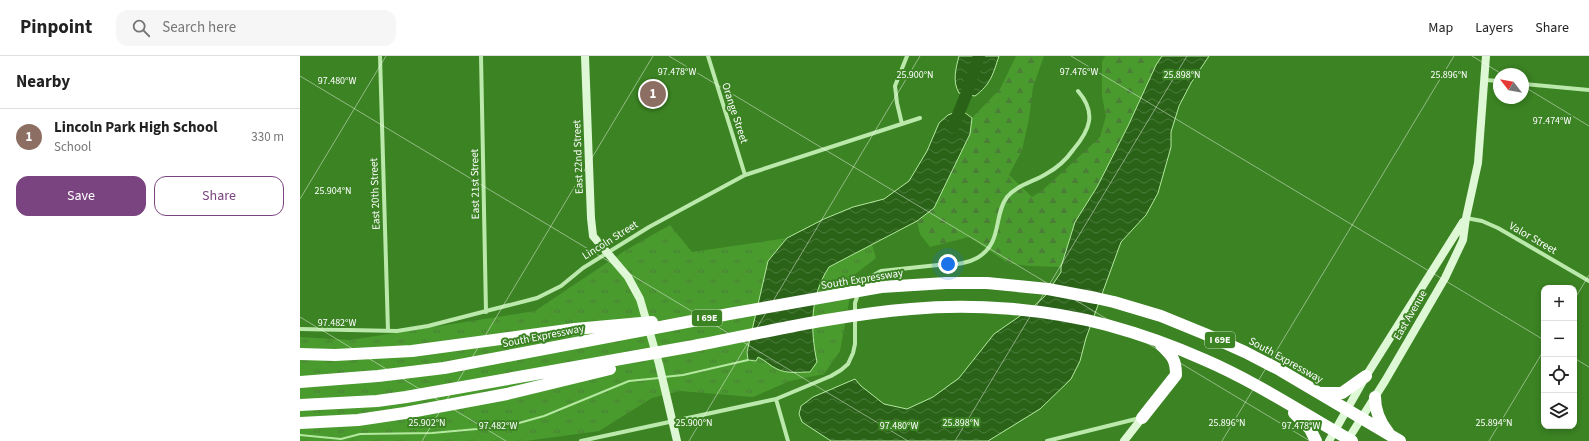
<!DOCTYPE html>
<html lang="en">
<head>
<meta charset="utf-8">
<style>
  :root { --surface:#fff; --page:#f6f6f6; --text:#222; --muted:#767676; --line:#e0e0e0; --accent:#7a4480 }
  body { margin:0; font-family:"Source Sans 3",sans-serif; background:var(--page); color:var(--text) }
  .controls { position:absolute; right:12px; bottom:12px; display:grid; overflow:hidden; border-radius:8px; box-shadow:0 2px 6px #0003 }
  .controls button { width:36px; height:36px; display:grid; place-items:center; padding:0; border:0; border-bottom:1px solid var(--line); background:var(--surface); color:var(--text); font:20px sans-serif }
  .compass { position:absolute; left:1193px; top:12px; width:36px; height:36px; border-radius:50%; background:var(--surface); box-shadow:0 2px 6px #0003; rotate:301deg }
  .you { position:absolute; left:648px; top:208px; width:14px; height:14px; margin:-10px; border:3px solid #fff; border-radius:50%; background:#1a73e8; box-shadow:0 0 0 6px #1a73e833 }
  .badge { display:grid; place-items:center; width:26px; height:26px; border-radius:50%; background:var(--accent); color:#fff; font-size:13px; font-weight:700 }
  .pin { position:absolute; translate:-50% -50%; border:2px solid #fff; box-shadow:0 1px 4px #0006 }
  .list { margin:0; padding:0; list-style:none }
  h2 { display:flex; justify-content:space-between; align-items:center; height:52px; margin:0; padding:0 16px; font-size:17px }
  h2 small { font-size:13px; font-weight:400; color:var(--muted) }
  .list li { display:grid; grid-template-columns:26px 1fr auto; gap:12px; align-items:center; box-sizing:border-box; height:56px; padding:0 16px; border-top:1px solid var(--line) }
  .list b { display:block; font-size:15px; white-space:nowrap }
  .list p { margin:0; font-size:13px; white-space:nowrap; color:var(--muted) }
  .list em { font-size:13px; font-style:normal; color:var(--muted) }
  .actions { display:flex; gap:8px; padding:12px 16px }
  .actions a { flex:1; padding:9px 0; border:1px solid var(--accent); border-radius:12px; text-align:center; font-size:14px; color:var(--accent) }
  .actions .main { background:var(--accent); color:#fff }
  .icon { flex:none; width:22px; height:22px; fill:none; stroke:currentColor; stroke-width:2; stroke-linecap:round; stroke-linejoin:round }
  .map { position:relative; flex:none; width:1289px; height:385px; overflow:hidden }
  header { display:flex; align-items:center; gap:24px; box-sizing:border-box; height:56px; padding:0 20px; background:var(--surface); border-bottom:1px solid var(--line) }
  header strong { font-size:19px }
  nav { display:flex; gap:22px; margin-inline-start:auto; font-size:14px }
  .search { width:280px; height:36px; background:var(--page); display:flex; align-items:center; gap:10px; box-sizing:border-box; padding:0 14px; border-radius:12px; color:var(--muted); font-size:15px }
  main { display:flex }
  aside { flex:1; background:var(--surface) }
  .map>svg:first-child { display:block }
  .grass { fill:url(#grass-tufts) }
  .forest { fill:url(#forest-firs) }
  .water { fill:url(#water-waves); stroke:#b4e99f }
  .lines { fill:none; stroke-linecap:round; stroke-linejoin:round }
  .stream { stroke:#b4e99f; stroke-width:2 }
  .river { stroke:#2a6318; stroke-width:12 }
  .street { stroke:#bbe8ab; stroke-width:4 }
  .secondary { stroke:#def7d5; stroke-width:8 }
  .highway { stroke:#fff; stroke-width:12 }
  .ticks { fill:none; stroke:#fff; stroke-width:1; stroke-opacity:0.45 }
  .labels { text-anchor:middle; dominant-baseline:central; stroke-width:4; stroke-linejoin:round; paint-order:stroke }
  .shield { fill:#3b8323; stroke:#c4dabd; stroke-width:1 }
  .shield-label { font-size:10px; font-weight:bold; fill:#fff }
  .street-label { font-size:11px; fill:#fff; stroke:#3b8323 }
  .ticks-label { font-size:10px; text-anchor:middle; fill:#fff; stroke:#3b8323; stroke-width:4; stroke-linejoin:round; paint-order:stroke }
</style>
</head>
<body>
<header>
<strong>Pinpoint</strong>
<div class="search"><svg class="icon" aria-label="search" viewBox="0 0 24 24"><circle cx="10" cy="10" r="6"/><path d="M15 15l6 6"/></svg>Search here</div>
<nav><a>Map</a><a>Layers</a><a>Share</a></nav>
</header>
<main>
<aside>
<h2>Nearby<small></small></h2>
<ul class="list">
<li><span class="badge" style="background:#8d6e63">1</span><div><b>Lincoln Park High School</b><p>School</p></div><em>330 m</em></li>
</ul>
<div class="actions"><a class="main">Save</a><a>Share</a></div>
</aside>
<div class="map">
<svg width="1289" height="385" viewBox="0 0 1289 385">
  <defs>
    <pattern id="grass-tufts" width="24" height="20" patternUnits="userSpaceOnUse"><rect width="24" height="20" fill="#4a9b2d"/><path d="M3 7l-1-3M5 7V3M7 7l1-3M15 17l-1-3M17 17v-4M19 17l1-3" fill="none" stroke="#4b7f38"/></pattern>
    <pattern id="forest-firs" width="22" height="20" patternUnits="userSpaceOnUse"><rect width="22" height="20" fill="#4a9b2d"/><path d="M5 1l3.5 6h-7zM16 11l3.5 6h-7z" fill="#4b7f38"/></pattern>
    <pattern id="water-waves" width="16" height="10" patternUnits="userSpaceOnUse"><rect width="16" height="10" fill="#2a6318"/><path d="M0 5q4-4 8 0t8 0" fill="none" stroke="#4a7a3b"/></pattern>
  </defs>
  <rect width="100%" height="100%" fill="#3b8323"/>
  <path class="grass" d="M370 169 392 196 487 182 468 205 447 296 448 304 456 305 457 301 465 303 476 313 517 306 513 287V254L521 224 529 211 572 189 576 202 554 219 540 295 524 318 490 325 453 341 380 335 352 342 299 375 226 385H0V281L50 284 235 255 326 194Z"/>
  <path class="forest" d="M716 0H744L733 31 729 63 722 94 709 119 732 141 744 133 800 81 806 60 802 40V6L805 0H862L856 9 828 70 797 131 775 166 761 211 729 210 708 207 669 181 630 191 620 178 617 165 634 152 670 78 672 62 700 33Z"/>
  <path class="water" d="M659 0H699C693 18 691 28 675 40L659 37C652 25 656 12 659 0Z
    M862 0H909L891 27 879 50 871 76V91L858 137 846 159 821 186 786 282 780 305 771 323 740 353 688 385H531L502 366 499 358 501 350 513 341 555 323 561 330 584 348 607 353 633 341 659 322 694 278 733 251 745 240 761 216V211L775 166 797 131 828 70 856 9Z
    M656 56H664L672 62 670 78 634 152 617 165 529 211C510 240 510 273 517 306L510 316C499 316 487 318 477 313 470 310 465 304 458 301L456 305 448 304 447 296 468 205 487 182 524 163 553 151 584 143 609 125 627 95 639 67 648 59Z"/>
  <g class="lines">
    <path class="stream" d="M364 321 383 319 448 304
      M0 379 41 383 60 378 132 377 177 373 219 367 244 360 329 325 359 322"/>
    <path class="river" d="M653 71 666 39 679 0"/>
    <path class="street" d="M80 0 88 275
      M181 0 186 256
      M408 0 445 119
      M1185 24 1199 25
      M1223 28 1289 34
      M602 68 597 47 595 30 607 0
      M1166 162 1182 165 1198 172 1289 225
      M561 232 572 220 581 215C600 213 619 211 638 209 651 208 665 209 677 202 703 187 693 160 707 141 717 129 733 126 746 118 757 112 766 104 773 94 790 74 797 57 778 35
      M0 273 97 275 128 270 237 242 261 230 283 212 349 171 445 119 620 62
      M476 343 488 385
      M281 385 476 343 531 320 541 314 548 308 553 297 555 288V247L558 238
      M747 385 840 362"/>
    <path class="secondary" d="M285 0 291 162 293 180 328 221 340 243 359 308 377 385
      M824 385 842 362
      M1029 385 1066 320 1163 166
      M1047 385 1085 325 1145 222 1163 184 1166 162 1178 107 1186 0"/>
    <path class="highway" d="M0 298 35 299 112 295 275 273 352 266
      M0 326 78 320 144 312 429 258 581 231 646 227H687L748 233 796 242 814 246 861 260 905 278 945 296 980 314 1100 385
      M1021 337H1042L1066 320
      M1075 341C1075 354 1079 365 1088 376
      M0 349 77 345 106 341C200 324 294 308 388 291 462 277 536 259 611 253 674 247 746 253 807 269 840 278 874 290 905 304 956 326 1004 358 1052 385
      M994 357 1010 373 1016 385
      M842 362 876 319C876 303 872 300 861 289
      M0 367 58 364 105 357 207 338 310 313"/>
  </g>
  <path class="ticks" d="M369 0 1010 385M771 0 1244 284M1172 0 1202 18M0 20 608 385M1223 30 1289 70M0 143 86 0M1274 244 1289 219M0 261 206 385M1274 302 1289 311M122 385 353 0M389 385 620 0M655 385 887 0M922 385 1154 0M1189 385 1244 294"/>
  <g class="labels">
    <g class="shield">
      <rect x="392" y="254" width="30" height="16" rx="3"/>
      <rect x="905" y="276" width="30" height="16" rx="3"/>
    </g>
    <g class="shield-label">
      <text x="407" y="262">I 69E</text>
      <text x="920" y="284">I 69E</text>
    </g>
    <g class="street-label">
      <text transform="translate(435 57) rotate(72)">Orange Street</text>
      <text transform="translate(278 101) rotate(-92)">East 22nd Street</text>
      <text transform="translate(175 128) rotate(-91)">East 21st Street</text>
      <text transform="translate(75 138) rotate(-92)">East 20th Street</text>
      <text transform="translate(1233 182) rotate(30)">Valor Street</text>
      <text transform="translate(310 184) rotate(-32)">Lincoln Street</text>
      <text transform="translate(562 223) rotate(-9)">South Expressway</text>
      <text transform="translate(1110 259) rotate(-60)">East Avenue</text>
      <text transform="translate(243 280) rotate(-11)">South Expressway</text>
      <text transform="translate(986 304) rotate(29)">South Expressway</text>
    </g>
  </g>
  <g class="ticks-label">
    <text x="377" y="19">97.478°W</text>
    <text x="779" y="19">97.476°W</text>
    <text x="615" y="22">25.900°N</text>
    <text x="882" y="22">25.898°N</text>
    <text x="1149" y="22">25.896°N</text>
    <text x="37" y="28">97.480°W</text>
    <text x="1252" y="68">97.474°W</text>
    <text x="33" y="138">25.904°N</text>
    <text x="37" y="270">97.482°W</text>
    <text x="127" y="370">25.902°N</text>
    <text x="394" y="370">25.900°N</text>
    <text x="661" y="370">25.898°N</text>
    <text x="927" y="370">25.896°N</text>
    <text x="1194" y="370">25.894°N</text>
    <text x="198" y="373">97.482°W</text>
    <text x="599" y="373">97.480°W</text>
    <text x="1001" y="373">97.478°W</text>
  </g>
</svg>
<div class="controls">
<button>+</button>
<button>−</button>
<button><svg class="icon" aria-label="locate" viewBox="0 0 24 24"><circle cx="12" cy="12" r="6"/><path d="M12 2v4M12 18v4M2 12h4M18 12h4"/></svg></button>
<button><svg class="icon" aria-label="layers" viewBox="0 0 24 24"><path d="M12 4l9 5-9 5-9-5zM3 14l9 5 9-5"/></svg></button>
</div>
<svg class="compass" viewBox="-18 -18 36 36"><path d="M0-13l5 13h-10z" fill="#e53935"/><path d="M0 13l5-13h-10z" fill="#767676"/></svg>
<div class="you"></div>
<div class="pin badge" style="left:353px;top:38px;background:#8d6e63">1</div>
</div>
</main>
</body>
</html>
